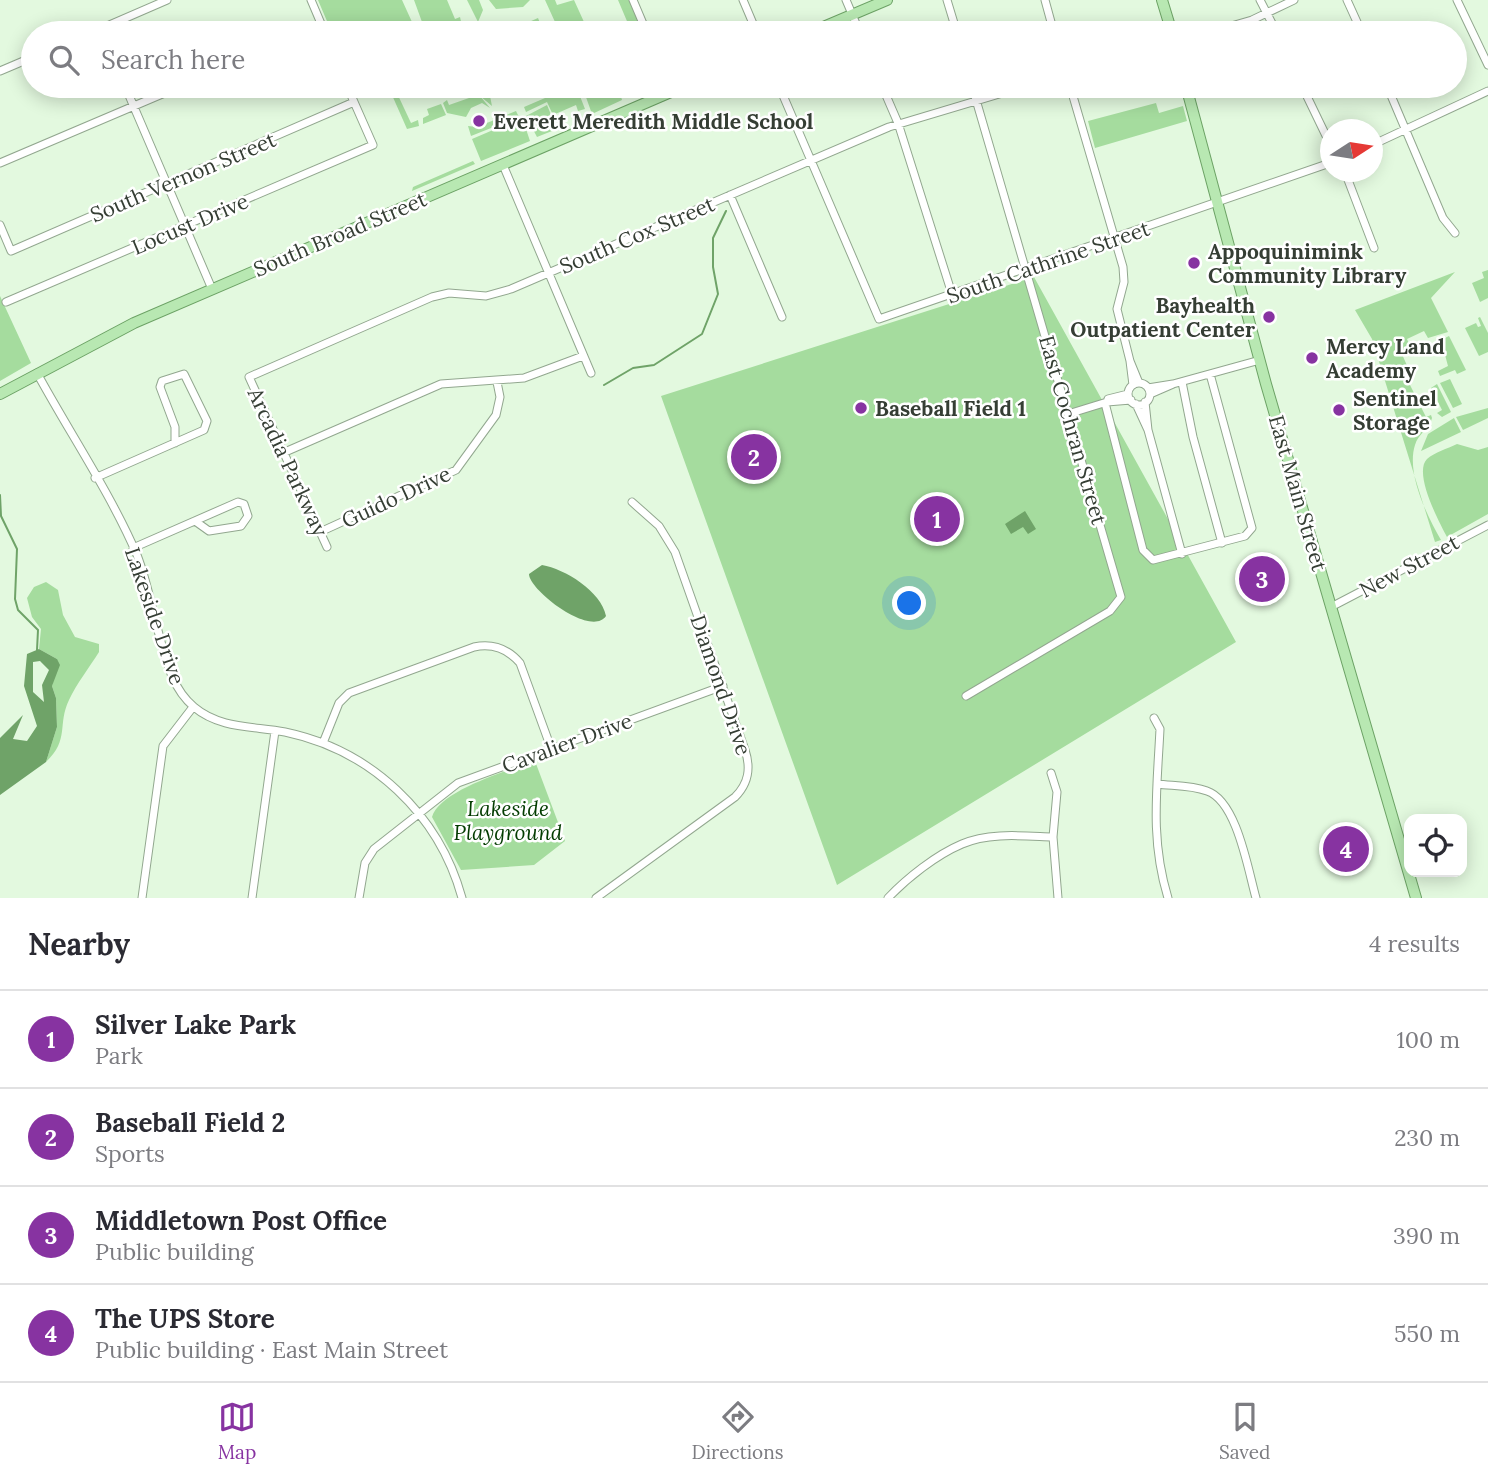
<!DOCTYPE html>
<html lang="en">
<head>
<meta charset="utf-8">
<style>
  :root { --surface:#fff; --page:#f7f7f7; --text:#2b2b33; --muted:#7c7c81; --line:#e1e1e2; --accent:#8733a1 }
  body { margin:0; font-family:Lora,serif; background:var(--page); color:var(--text) }
  .controls { position:absolute; right:21px; bottom:21px; display:grid; overflow:hidden; border-radius:14px; box-shadow:0 4px 18px #0003 }
  .controls button { width:63px; height:63px; display:grid; place-items:center; padding:0; border:0; border-bottom:2px solid var(--line); background:var(--surface); color:var(--text); font:35px sans-serif }
  .compass { position:absolute; left:1320px; top:119px; width:63px; height:63px; border-radius:50%; background:var(--surface); box-shadow:0 4px 18px #0003; rotate:78deg }
  .you { position:absolute; left:910px; top:604px; width:24px; height:24px; margin:-18px; border:5px solid #fff; border-radius:50%; background:#1a73e8; box-shadow:0 0 0 10px #1a73e833 }
  .badge { display:grid; place-items:center; width:46px; height:46px; border-radius:50%; background:var(--accent); color:#fff; font-size:23px; font-weight:700 }
  .pin { position:absolute; translate:-50% -50%; border:4px solid #fff; box-shadow:0 2px 7px #0006 }
  .list { margin:0; padding:0; list-style:none }
  h2 { display:flex; justify-content:space-between; align-items:center; height:91px; margin:0; padding:0 28px; font-size:30px }
  h2 small { font-size:23px; font-weight:400; color:var(--muted) }
  .list li { display:grid; grid-template-columns:46px 1fr auto; gap:21px; align-items:center; box-sizing:border-box; height:98px; padding:0 28px; border-top:2px solid var(--line) }
  .list b { display:block; font-size:26px; white-space:nowrap }
  .list p { margin:0; font-size:23px; white-space:nowrap; color:var(--muted) }
  .list em { font-size:23px; font-style:normal; color:var(--muted) }
  .icon { flex:none; width:38px; height:38px; fill:none; stroke:currentColor; stroke-width:2; stroke-linecap:round; stroke-linejoin:round }
  .map { position:relative; flex:none; width:1488px; height:898px; overflow:hidden }
  .search { position:absolute; background:var(--surface); box-shadow:0 4px 18px #0003; left:21px; right:21px; top:21px; height:77px; display:flex; align-items:center; gap:18px; box-sizing:border-box; padding:0 24px; border-radius:38px; color:var(--muted); font-size:26px }
  .sheet { height:483px; background:var(--surface) }
  nav { display:flex; justify-content:space-around; align-items:center; box-sizing:border-box; height:98px; border-top:2px solid var(--line); background:var(--surface); font-size:19px; color:var(--muted) }
  nav a { display:grid; justify-items:center; gap:4px }
  nav .on { color:var(--accent) }
  .map>svg:first-child { display:block }
  .green { fill:#a5dc9e }
  .water { fill:#6fa368; fill-rule:evenodd }
  .lines { fill:none; stroke-linecap:round; stroke-linejoin:round }
  .stream { stroke:#6fa368; stroke-width:2 }
  .street-casing { stroke:#92a78f; stroke-width:9 }
  .primary-casing { stroke:#6ca265; stroke-width:12 }
  .street { stroke:#fff; stroke-width:7 }
  .primary { stroke:#b8e8b2; stroke-width:10 }
  .poi-dot { fill:#8733a1; stroke:#fff; stroke-width:2.5 }
  .labels { text-anchor:middle; dominant-baseline:central; stroke-width:5; stroke-linejoin:round; paint-order:stroke }
  .poi-label { font-size:21px; font-weight:bold; fill:#353e34; stroke:#fff; text-anchor:start }
  .street-label { font-size:21px; fill:#353e34; stroke:#fff }
  .park-label { font-size:21px; font-style:italic; fill:#033c00; stroke:#fff }
</style>
</head>
<body>
<div class="map">
<svg width="1488" height="898" viewBox="0 0 1488 898">
  <rect width="100%" height="100%" fill="#e3f9df"/>
  <path class="green" d="M318 0H402L417 33H332Z
    M414 0H447L455 19 460 17 463 30 455 33H426Z
    M467 0H479L483 10 478 22Z
    M489 0H530L523 7 496 9Z
    M545 0H555L557 5 574 0 589 33H560Z
    M618 0H630L645 33H632Z
    M538 18 544 33H504Z
    M388 86H403L396 91 411 123 418 120 419 126 407 129Z
    M573 86H576L585 109 578 111 576 105 553 115 547 102 526 112 524 107Z
    M582 86H618L622 100 592 114Z
    M489 91 492 106 480 96 490 108 482 103 471 108 466 117 447 113 443 103 447 100 449 105Z
    M1156 103 1159 113 1183 106 1187 121 1095 148 1088 121Z
    M441 104 446 115 423 124V118L429 115 427 109Z
    M547 105 557 129 537 137 526 116Z
    M516 111 519 117 471 136 468 126 477 127Z
    M519 119 523 120 530 141 481 161 472 139Z
    M473 161 475 164 412 191 413 187Z
    M1488 270V298L1480 302 1472 283 1484 278 1482 272Z
    M1455 272 1431 298 1448 332 1428 338 1424 331 1407 339 1411 349 1401 352 1409 370 1404 373 1426 417 1431 415 1432 418C1430 428 1418 434 1415 445 1406 473 1427 516 1441 540L1435 542 1372 339 1355 310Z
    M1034 277 1236 642 837 885 661 396Z
    M0 296 31 363 0 381Z
    M1480 317 1488 333V352L1479 356 1465 328 1476 323 1478 327 1481 326 1478 318Z
    M1449 336 1466 370 1457 374 1455 370 1440 376 1438 371 1448 366 1441 340Z
    M1450 379 1462 404 1453 408 1440 383Z
    M1437 384 1451 412 1442 417 1437 413 1442 410 1431 388Z
    M1488 408V418L1463 430 1456 417Z
    M1454 418 1461 432 1421 451 1428 434Z
    M1457 444 1478 450 1488 447V514L1447 537C1439 522 1413 473 1427 459 1435 452 1447 449 1457 444Z
    M46 582 58 590 63 615 75 637 99 644V652C89 668 77 683 69 700 57 725 70 739 46 762L57 727 56 698 52 686 57 659 39 649 41 629 32 617 27 598 34 587Z
    M535 761 565 841 534 865 461 870 432 817C440 790 510 770 535 761Z"/>
  <path class="water" d="M1025 511 1036 529 1028 534 1023 527 1011 534 1005 524Z
    M542 565C565 569 601 591 606 616 591 638 529 590 529 574Z
    M39 649 57 659 60 665 52 686 56 698 57 727 46 762 0 795V738L23 715 13 739 27 741 37 726 24 686 27 654ZM40 661 49 670 42 685 44 702 33 692V662Z"/>
  <g class="lines">
    <path class="stream" d="M604 385 633 368 654 365 702 334 718 294 713 267V238L726 211
      M0 495 1 516 17 549 15 599 18 610 38 630 37 650"/>
    <defs>
      <path id="street" d="M311 0 325 33
        M633 0 647 33
        M743 0 757 33
        M846 0 860 33
        M947 0 957 33
        M1045 0 1054 33
        M1260 0 1277 33
        M1347 0 1362 33
        M1457 0 1488 65
        M91 33 167 0
        M300 33 321 24
        M1207 33 1252 20 1294 0
        M0 71 33 57
        M125 86 212 289
        M779 86 879 319 1330 163
        M882 86 898 123 952 294
        M1070 86 1123 267 1124 282 1117 309 1130 361
        M1302 86 1330 144
        M1387 86 1443 218 1455 233
        M1372 145 1488 91
        M0 163 181 86
        M503 165 591 373
        M1345 172 1374 248
        M730 195 782 317
        M0 225 11 251 354 102
        M6 302 373 145 347 86
        M37 373C69 432 111 494 137 555 146 578 151 603 157 627 165 655 170 687 194 707 220 729 254 726 285 732 371 750 439 814 462 898
        M1182 382 1193 437 1222 543
        M1128 394a11 11 0 1 1 22 0a11 11 0 1 1-22 0Z
        M1173 384 1260 360
        M1133 385 1130 361 1139 383
        M1148 388 1173 384 1150 394
        M1128 394 1108 399 1107 402 1131 400
        M1105 403 1143 550 1153 560 1245 536 1252 528 1210 374
        M1136 404 1148 430 1145 402
        M1068 414 1107 402
        M1148 430 1182 554
        M285 452 441 384 524 378 583 356
        M95 478 204 430 207 421 184 374 162 381 160 387 175 427V443
        M320 532 456 470 496 415 500 397 497 382
        M327 547 249 377 432 297 449 293 486 296 511 289 889 127 1026 86
        M133 548 238 502 244 504 248 516 241 526 209 531 195 521
        M1331 607 1488 525
        M966 696 1110 611 1121 597 972 86
        M1154 718 1160 729C1157 790 1150 839 1168 898
        M323 743 339 703 349 693 474 647C493 643 508 649 520 663L551 748
        M1051 773 1057 792 1053 837 1058 898
        M1157 784C1173 786 1191 785 1207 791 1237 801 1248 870 1256 898
        M142 898 163 746 193 707
        M252 898 275 731
        M359 898 365 863 374 849 458 783 723 686
        M596 898 735 797C749 783 751 768 745 750L675 552 659 526 632 502
        M888 898C907 878 936 855 962 844 989 832 1024 836 1053 837"/>
      <path id="primary" d="M1162 0 1172 33
        M809 33 887 0
        M1186 86 1266 384 1416 898
        M0 394 134 323 685 86"/>
    </defs>
    <use href="#street" class="street-casing"/>
    <use href="#primary" class="primary-casing"/>
    <use href="#street" class="street"/>
    <use href="#primary" class="primary"/>
  </g>
  <g class="poi-dot">
    <circle cx="479" cy="121" r="7"/>
    <circle cx="1194" cy="263" r="7"/>
    <circle cx="1269" cy="317" r="7"/>
    <circle cx="1312" cy="358" r="7"/>
    <circle cx="861" cy="408" r="7"/>
    <circle cx="1339" cy="410" r="7"/>
  </g>
  <g class="labels">
    <g class="poi-label">
      <text x="493" y="121">Everett Meredith Middle School</text>
      <text x="1208" y="251">Appoquinimink<tspan x="1208" dy="24">Community Library</tspan></text>
      <text x="1255" y="305" text-anchor="end">Bayhealth<tspan x="1255" dy="24">Outpatient Center</tspan></text>
      <text x="1326" y="346">Mercy Land<tspan x="1326" dy="24">Academy</tspan></text>
      <text x="1353" y="398">Sentinel<tspan x="1353" dy="24">Storage</tspan></text>
      <text x="875" y="408">Baseball Field 1</text>
    </g>
    <g class="street-label">
      <text transform="translate(183 177) rotate(-23)">South Vernon Street</text>
      <text transform="translate(190 224) rotate(-23)">Locust Drive</text>
      <text transform="translate(340 234) rotate(-23)">South Broad Street</text>
      <text transform="translate(637 235) rotate(-23)">South Cox Street</text>
      <text transform="translate(1048 262) rotate(-19)">South Cathrine Street</text>
      <text transform="translate(1073 430) rotate(74)">East Cochran Street</text>
      <text transform="translate(288 462) rotate(65)">Arcadia Parkway</text>
      <text transform="translate(1298 493) rotate(74)">East Main Street</text>
      <text transform="translate(396 497) rotate(-25)">Guido Drive</text>
      <text transform="translate(1409 566) rotate(-28)">New Street</text>
      <text transform="translate(155 616) rotate(71)">Lakeside Drive</text>
      <text transform="translate(721 685) rotate(71)">Diamond Drive</text>
      <text transform="translate(567 743) rotate(-20)">Cavalier Drive</text>
    </g>
    <g class="park-label">
      <text x="508" y="808">Lakeside<tspan x="508" dy="24">Playground</tspan></text>
    </g>
  </g>
</svg>
<div class="controls">
<button><svg class="icon" aria-label="locate" viewBox="0 0 24 24"><circle cx="12" cy="12" r="6"/><path d="M12 2v4M12 18v4M2 12h4M18 12h4"/></svg></button>
</div>
<svg class="compass" viewBox="-18 -18 36 36"><path d="M0-13l5 13h-10z" fill="#e53935"/><path d="M0 13l5-13h-10z" fill="#7c7c81"/></svg>
<div class="you"></div>
<div class="pin badge" style="left:937px;top:519px">1</div>
<div class="pin badge" style="left:754px;top:457px">2</div>
<div class="pin badge" style="left:1262px;top:579px">3</div>
<div class="pin badge" style="left:1346px;top:849px">4</div>
<div class="search"><svg class="icon" aria-label="search" viewBox="0 0 24 24"><circle cx="10" cy="10" r="6"/><path d="M15 15l6 6"/></svg>Search here</div>
</div>
<section class="sheet">
<h2>Nearby<small>4 results</small></h2>
<ul class="list">
<li><span class="badge">1</span><div><b>Silver Lake Park</b><p>Park</p></div><em>100 m</em></li>
<li><span class="badge">2</span><div><b>Baseball Field 2</b><p>Sports</p></div><em>230 m</em></li>
<li><span class="badge">3</span><div><b>Middletown Post Office</b><p>Public building</p></div><em>390 m</em></li>
<li><span class="badge">4</span><div><b>The UPS Store</b><p>Public building · East Main Street</p></div><em>550 m</em></li>
</ul>
</section>
<nav>
<a class="on"><svg class="icon" aria-label="map" viewBox="0 0 24 24"><path d="M3 6l6-2 6 2 6-2v14l-6 2-6-2-6 2zM9 4v14M15 6v14"/></svg>Map</a>
<a><svg class="icon" aria-label="directions" viewBox="0 0 24 24"><path d="M12 3l9 9-9 9-9-9zM9 14v-3h6M13 9l2 2-2 2"/></svg>Directions</a>
<a><svg class="icon" aria-label="saved" viewBox="0 0 24 24"><path d="M7 4h10v16l-5-4-5 4z"/></svg>Saved</a>
</nav>
</body>
</html>
